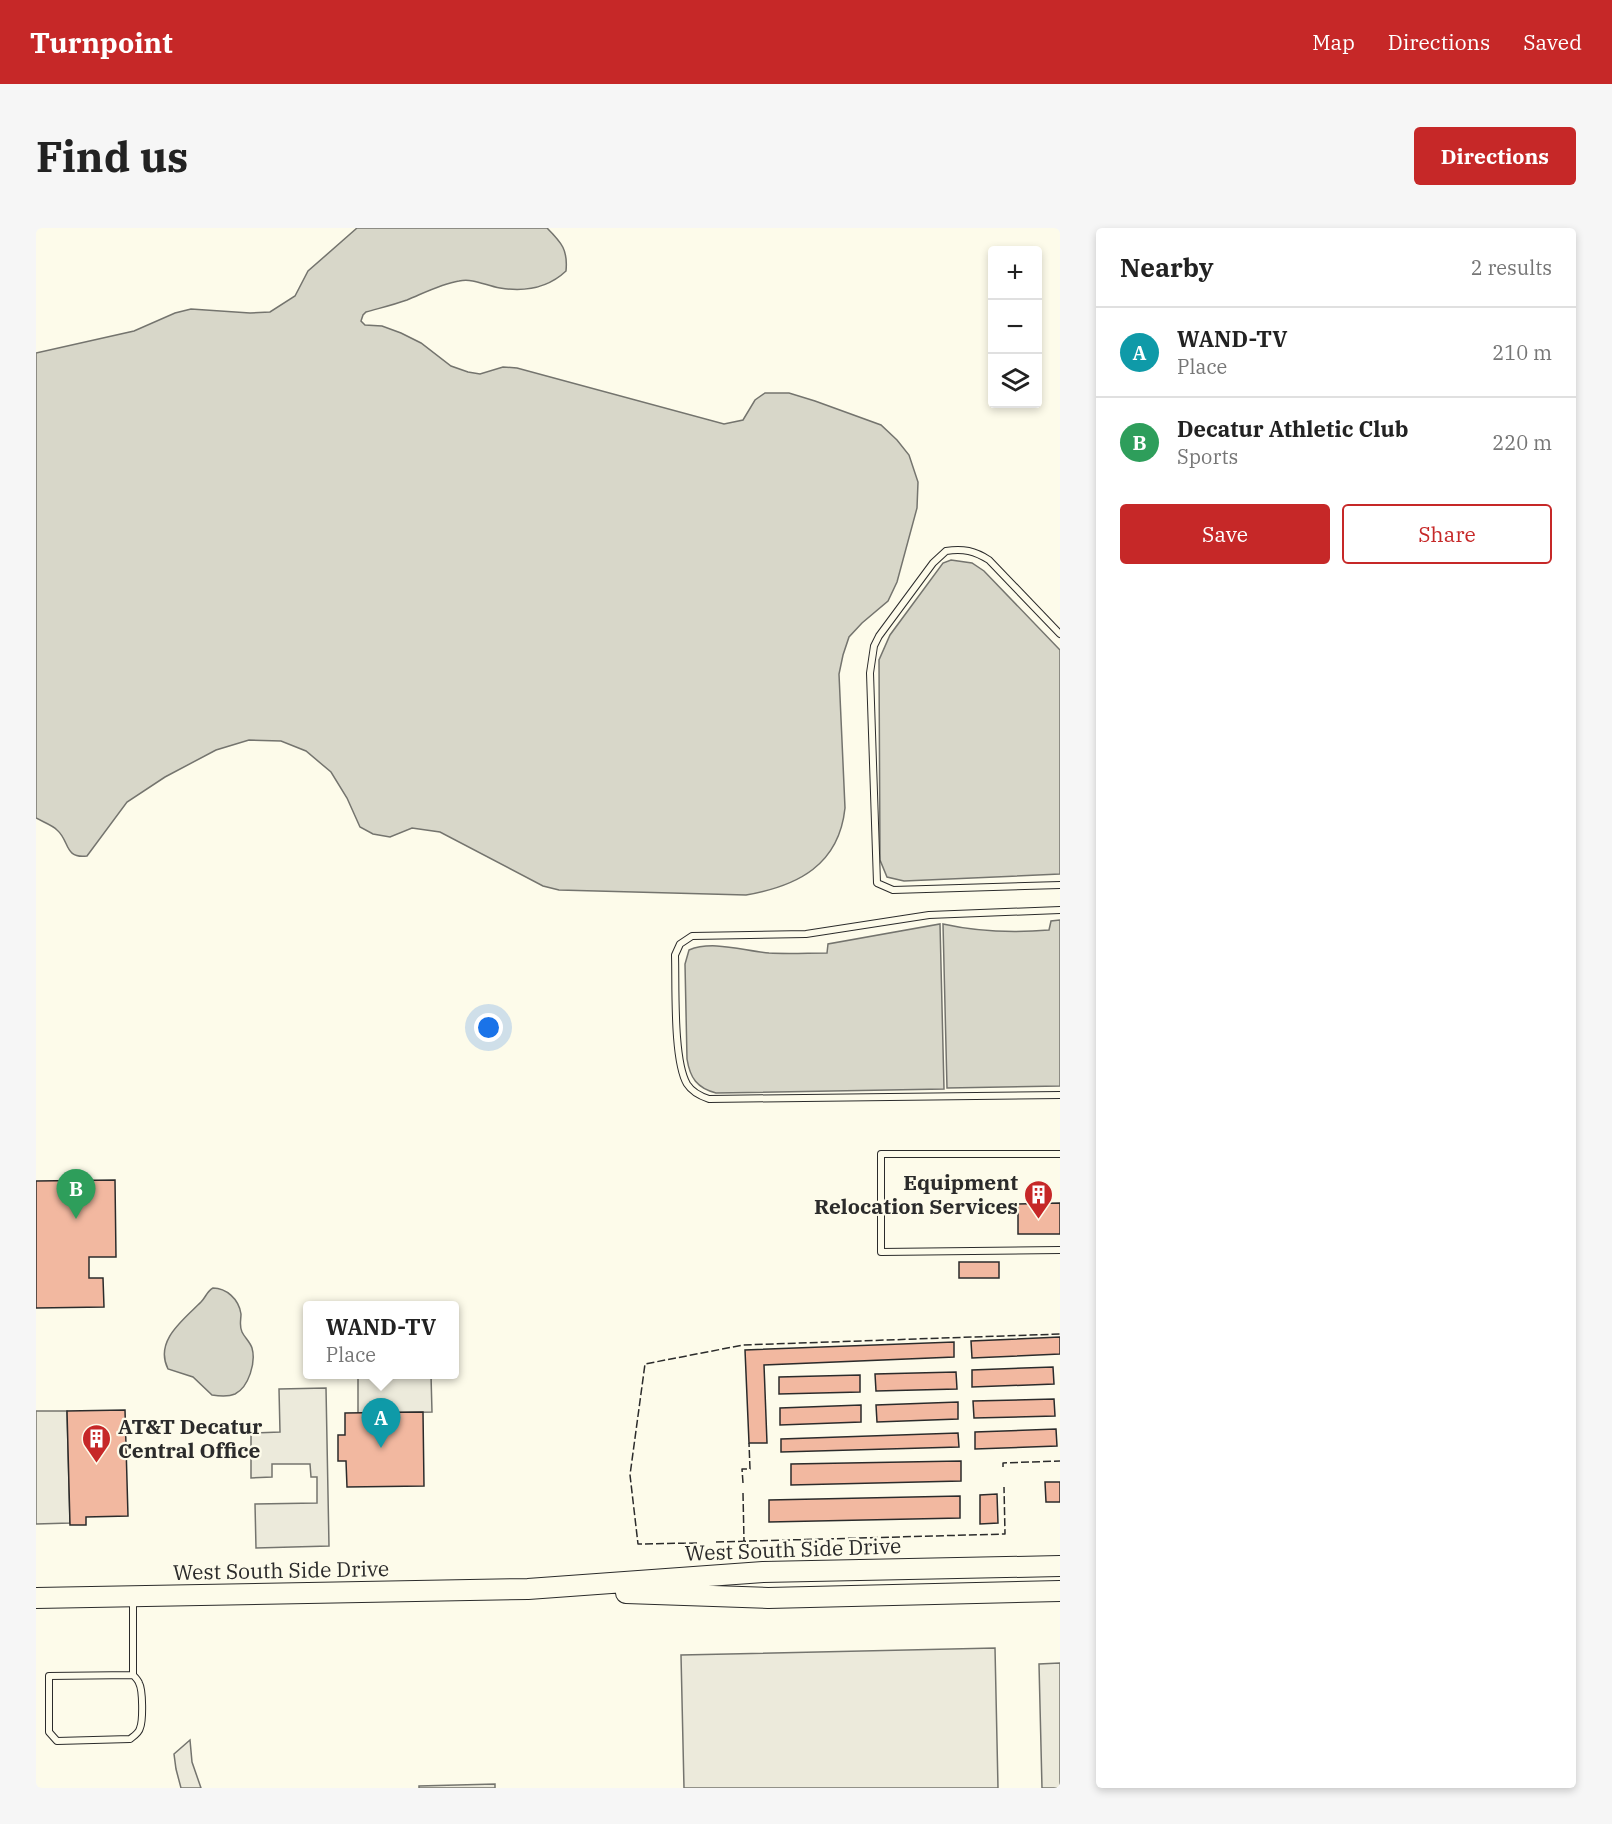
<!DOCTYPE html>
<html lang="en">
<head>
<meta charset="utf-8">
<style>
  :root { --surface:#fff; --page:#f6f6f6; --text:#222; --muted:#767676; --line:#e0e0e0; --accent:#c62828 }
  body { margin:0; font-family:"IBM Plex Serif",serif; background:var(--page); color:var(--text) }
  .controls { position:absolute; right:18px; top:18px; display:grid; overflow:hidden; border-radius:6px; box-shadow:0 3px 9px #0003 }
  .controls button { width:54px; height:54px; display:grid; place-items:center; padding:0; border:0; border-bottom:2px solid var(--line); background:var(--surface); color:var(--text); font:30px sans-serif }
  .you { position:absolute; left:453px; top:800px; width:21px; height:21px; margin:-15px; border:4px solid #fff; border-radius:50%; background:#1a73e8; box-shadow:0 0 0 9px #1a73e833 }
  .badge { display:grid; place-items:center; width:39px; height:39px; border-radius:50%; background:var(--accent); color:#fff; font-size:20px; font-weight:700 }
  .pin { position:absolute; translate:-50% -50px; filter:drop-shadow(0 2px 3px #0008) }
  .pin::after { content:''; position:absolute; top:32px; width:21px; height:18px; background:inherit; clip-path:polygon(0 0,100% 0,50% 100%) }
  .popup { position:absolute; left:267px; top:1073px; width:156px; height:78px; box-sizing:border-box; display:grid; place-content:center; border-radius:6px; background:var(--surface); filter:drop-shadow(0 2px 4px #0005); font-size:20px; white-space:nowrap; color:var(--muted) }
  .popup b { font-size:22px; color:var(--text) }
  .popup::after { content:''; position:absolute; left:50%; top:100%; margin-left:-12px; border:12px solid transparent; border-top-color:var(--surface) }
  .list { margin:0; padding:0; list-style:none }
  h2 { display:flex; justify-content:space-between; align-items:center; height:78px; margin:0; padding:0 24px; font-size:26px }
  h2 small { font-size:20px; font-weight:400; color:var(--muted) }
  .list li { display:grid; grid-template-columns:39px 1fr auto; gap:18px; align-items:center; box-sizing:border-box; height:90px; padding:0 24px; border-top:2px solid var(--line) }
  .list b { display:block; font-size:22px; white-space:nowrap }
  .list p { margin:0; font-size:20px; white-space:nowrap; color:var(--muted) }
  .list em { font-size:20px; font-style:normal; color:var(--muted) }
  .actions { display:flex; gap:12px; padding:18px 24px }
  .actions a { flex:1; padding:14px 0; border:2px solid var(--accent); border-radius:6px; text-align:center; font-size:21px; color:var(--accent) }
  .actions .main { background:var(--accent); color:#fff }
  .icon { flex:none; width:33px; height:33px; fill:none; stroke:currentColor; stroke-width:2; stroke-linecap:round; stroke-linejoin:round }
  .map { position:relative; flex:none; width:1024px; height:1560px; overflow:hidden; border-radius:6px }
  header { display:flex; align-items:center; gap:36px; box-sizing:border-box; height:84px; padding:0 30px; background:var(--accent); color:#fff }
  header strong { font-size:28px }
  nav { display:flex; gap:33px; margin-inline-start:auto; font-size:21px }
  .intro { display:flex; align-items:center; justify-content:space-between; box-sizing:border-box; height:144px; padding:0 36px }
  h1 { margin:0; font-size:42px }
  .button { padding:15px 27px; border-radius:6px; background:var(--accent); color:#fff; font-size:21px; font-weight:700 }
  main { display:flex; gap:36px; padding:0 36px }
  aside { flex:1; background:var(--surface); border-radius:6px; box-shadow:0 3px 9px #0003 }
  .map>svg:first-child { display:block }
  .parking { fill:#eceadb; stroke:#74746e; stroke-width:1.5 }
  .water { fill:#d8d7c9; stroke:#74746e; stroke-width:1.5 }
  .building { fill:#f2b8a0; stroke:#2b2b2b; stroke-width:1.5 }
  .lines { fill:none; stroke-linecap:round; stroke-linejoin:round }
  .lane-casing { stroke:#2b2b2b; stroke-width:8 }
  .primary-casing { stroke:#2b2b2b; stroke-width:22 }
  .lane { stroke:#fdfbea; stroke-width:6 }
  .primary { stroke:#fdfbea; stroke-width:20 }
  .fence { stroke:#2b2b2b; stroke-width:1.5; stroke-dasharray:8 3; stroke-linecap:butt }
  .labels { text-anchor:middle; dominant-baseline:central; stroke-width:4.5; stroke-linejoin:round; paint-order:stroke }
  .poi-label { font-size:21px; font-weight:bold; fill:#2b2b2b; stroke:#fdfbea; text-anchor:end }
  .street-label { font-size:21px; fill:#2b2b2b; stroke:#fdfbea }
</style>
</head>
<body>
<header>
<strong>Turnpoint</strong>
<nav><a>Map</a><a>Directions</a><a>Saved</a></nav>
</header>
<div class="intro"><h1>Find us</h1><a class="button">Directions</a></div>
<main>
<div class="map">
<svg width="1024" height="1560" viewBox="0 0 1024 1560">
  <rect width="100%" height="100%" fill="#fdfbea"/>
  <path class="parking" d="M322 1147H395L396 1184 322 1185Z
    M290 1160 293 1318 220 1320 219 1276 281 1275V1249H275L274 1236H236V1249L215 1250V1205L244 1204 243 1161Z
    M0 1183H31L34 1295 0 1296Z
    M959 1420 962 1560H648L645 1427Z
    M1024 1435V1560H1006L1003 1436Z
    M154 1512 156 1534 165 1560H145L140 1541 138 1526Z
    M459 1556V1560H383V1558Z"/>
  <path class="water" d="M321 0H511C526 15 532 22 530 43 512 60 489 64 464 60 450 58 438 50 423 53 405 56 388 65 371 72 357 77 344 80 330 84L327 87 325 93 329 97 346 98 365 105 385 115 415 138 432 144 444 146 467 139 481 140 688 196 707 192 719 172 729 165H753L779 173 845 197 861 212 873 227 882 254 881 280 861 354 852 373 826 395 813 409 807 427 803 446 809 580C803 637 762 658 710 667L523 662 507 658 404 604 376 600 354 609 337 606 324 599 311 570 295 544 270 523 245 513 213 512 180 522 129 549 91 574 51 628C28 631 34 613 21 602 16 597 7 594 0 590V125L98 103 139 85 155 81 214 85 234 84 259 68 272 43Z
    M915 332 936 335 948 343 1024 422V646L868 653 851 649 844 632 843 432 854 407 907 335Z
    M1024 692V858L911 860 907 696C943 704 977 705 1013 702L1015 693Z
    M904 696 908 861 680 865C661 860 654 850 651 831L649 736 653 722C677 712 708 723 733 725 752 726 772 725 791 725L792 716Z
    M177 1060C190 1060 203 1071 205 1086 205 1092 203 1098 206 1104 209 1110 214 1114 216 1120 220 1134 213 1159 199 1166 192 1169 183 1168 176 1167L157 1149 132 1141C118 1113 147 1092 165 1074 170 1069 171 1063 177 1060Z"/>
  <path class="building" d="M79 952 80 1029H53V1050H67L68 1079 0 1080V953Z
    M1024 975V1006H982V976Z
    M923 1034H963V1050H923Z
    M1024 1109V1126L936 1130 935 1113Z
    M918 1114V1129L728 1137 731 1215H713L709 1122Z
    M1017 1139 1018 1156 936 1159V1142Z
    M920 1144 921 1161 840 1163 839 1146Z
    M824 1147V1164L743 1166V1149Z
    M1018 1171 1019 1188 938 1190 937 1173Z
    M922 1174V1191L841 1194 840 1177Z
    M825 1177V1194L744 1197V1180Z
    M89 1182 92 1288 50 1289V1297H34L31 1183Z
    M387 1184 388 1258 311 1259 310 1233H302V1207H309V1185Z
    M1020 1201 1021 1218 939 1221V1204Z
    M922 1205 923 1219 745 1224V1211Z
    M925 1233V1253L755 1257V1236Z
    M1009 1254H1024V1274H1010Z
    M961 1266 962 1295 944 1296V1267Z
    M924 1268V1290L733 1294V1272Z"/>
  <g class="lines">
    <defs>
      <path id="lane" d="M1024 406 953 332C939 323 927 320 910 323L897 335 843 408 838 418 834 445 841 655 857 662 1024 657
        M1024 682 893 687 770 706 656 708 644 716 639 727C640 758 637 832 651 856 656 864 664 868 673 871L1024 867
        M1024 926H845V1024L1024 1022
        M97 1370V1447L13 1448V1504L21 1513 94 1511C98 1508 103 1505 104 1500 107 1493 107 1462 103 1455 102 1452 99 1449 97 1447"/>
      <path id="primary" d="M590 1365 732 1370 1024 1363
        M0 1370 492 1361 727 1344 1024 1338"/>
    </defs>
    <use href="#lane" class="lane-casing"/>
    <use href="#primary" class="primary-casing"/>
    <use href="#lane" class="lane"/>
    <use href="#primary" class="primary"/>
    <path class="fence" d="M967 1239V1235L1024 1233
      M707 1255 706 1241H714L713 1215
      M707 1265 708 1313
      M680 1314 969 1306 968 1259
      M661 1315 602 1316 594 1247 609 1136 707 1117 1024 1106"/>
  </g>
  <defs>
    <symbol id="building-pin" viewBox="-11 -11 22 30"><path d="M0 17L-7.5 6A9.5 9.5 0 1 1 7.5 6Z" fill="#c62828" stroke="#fdfbea"/><path d="M-4-6H4V6H1V3H-1V6H-4ZM-2.5-4.3h1.7v1.8h-1.7ZM.8-4.3h1.7v1.8H.8ZM-2.5-1h1.7V.8h-1.7ZM.8-1h1.7V.8H.8Z" fill="#fff"/></symbol>
  </defs>
  <g fill-rule="evenodd">
    <use href="#building-pin" x="986" y="950" width="33" height="45"/>
    <use href="#building-pin" x="44" y="1194" width="33" height="45"/>
  </g>
  <g class="labels">
    <g class="poi-label">
      <text x="982" y="954">Equipment<tspan x="982" dy="24">Relocation Services</tspan></text>
      <text x="82" y="1198" text-anchor="start">AT&amp;T Decatur<tspan x="82" dy="24">Central Office</tspan></text>
    </g>
    <g class="street-label">
      <text transform="translate(757 1321) rotate(-2)">West South Side Drive</text>
      <text transform="translate(245 1342) rotate(-1)">West South Side Drive</text>
    </g>
  </g>
</svg>
<div class="controls">
<button>+</button>
<button>−</button>
<button><svg class="icon" aria-label="layers" viewBox="0 0 24 24"><path d="M12 4l9 5-9 5-9-5zM3 14l9 5 9-5"/></svg></button>
</div>
<div class="you"></div>
<div class="pin badge" style="left:345px;top:1220px;background:#0f9aa8">A</div>
<div class="popup"><b>WAND-TV</b>Place</div>
<div class="pin badge" style="left:40px;top:991px;background:#2e9e5b">B</div>
</div>
<aside>
<h2>Nearby<small>2 results</small></h2>
<ul class="list">
<li><span class="badge" style="background:#0f9aa8">A</span><div><b>WAND-TV</b><p>Place</p></div><em>210 m</em></li>
<li><span class="badge" style="background:#2e9e5b">B</span><div><b>Decatur Athletic Club</b><p>Sports</p></div><em>220 m</em></li>
</ul>
<div class="actions"><a class="main">Save</a><a>Share</a></div>
</aside>
</main>
</body>
</html>
